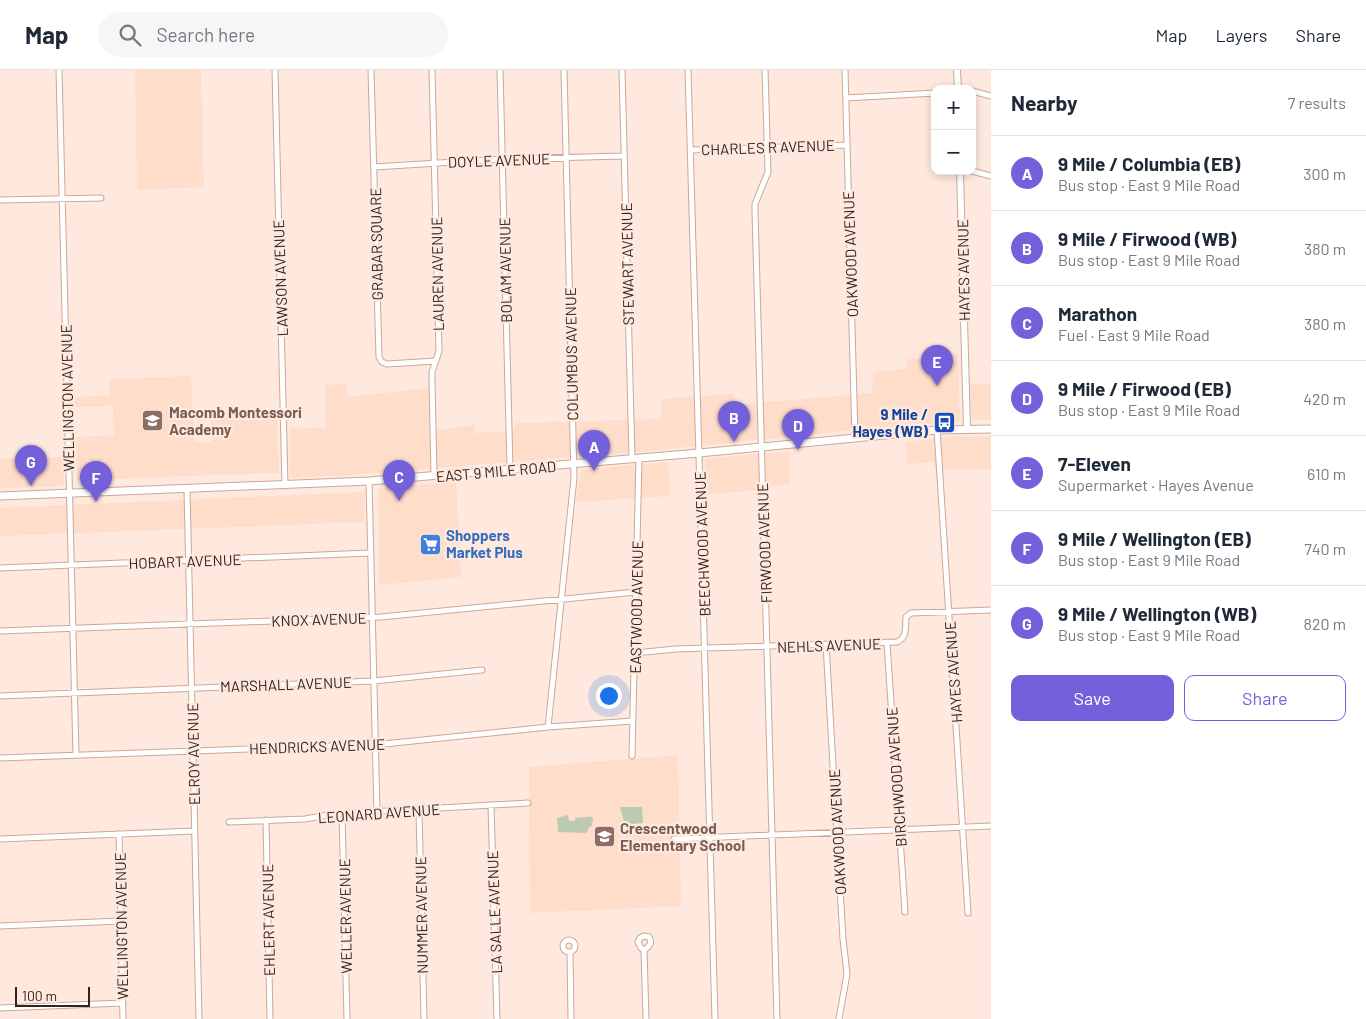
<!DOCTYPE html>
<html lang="en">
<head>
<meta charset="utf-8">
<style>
  :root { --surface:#fff; --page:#f6f6f7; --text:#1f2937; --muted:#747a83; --line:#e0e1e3; --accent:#7460db }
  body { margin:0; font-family:Barlow,sans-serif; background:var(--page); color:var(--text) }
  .controls { position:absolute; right:15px; top:15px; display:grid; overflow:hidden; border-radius:10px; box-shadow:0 2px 8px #0003 }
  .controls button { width:45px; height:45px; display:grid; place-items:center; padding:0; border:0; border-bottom:1px solid var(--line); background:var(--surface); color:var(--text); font:25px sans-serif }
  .scale { position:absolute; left:15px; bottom:12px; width:75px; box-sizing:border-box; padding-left:5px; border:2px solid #30241d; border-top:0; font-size:14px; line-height:18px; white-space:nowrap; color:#30241d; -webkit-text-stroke:4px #ffe9de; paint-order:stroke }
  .you { position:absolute; left:608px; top:625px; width:18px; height:18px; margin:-12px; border:4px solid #fff; border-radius:50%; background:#1a73e8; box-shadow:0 0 0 8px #1a73e833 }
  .badge { display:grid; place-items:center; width:32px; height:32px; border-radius:50%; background:var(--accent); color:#fff; font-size:16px; font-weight:700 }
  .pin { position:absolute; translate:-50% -41px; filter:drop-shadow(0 1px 2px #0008) }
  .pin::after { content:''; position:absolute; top:26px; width:18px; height:15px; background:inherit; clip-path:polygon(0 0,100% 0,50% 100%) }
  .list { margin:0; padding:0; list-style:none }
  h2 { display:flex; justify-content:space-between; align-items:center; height:65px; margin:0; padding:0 20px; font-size:21px }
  h2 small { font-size:16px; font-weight:400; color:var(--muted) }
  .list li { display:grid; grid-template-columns:32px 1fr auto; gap:15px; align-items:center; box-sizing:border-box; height:75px; padding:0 20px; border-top:1px solid var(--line) }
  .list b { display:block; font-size:19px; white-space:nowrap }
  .list p { margin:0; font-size:16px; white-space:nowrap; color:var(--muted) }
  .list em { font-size:16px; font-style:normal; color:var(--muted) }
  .actions { display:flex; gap:10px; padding:15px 20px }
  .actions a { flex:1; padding:11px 0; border:1px solid var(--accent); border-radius:10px; text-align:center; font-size:18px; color:var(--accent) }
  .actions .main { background:var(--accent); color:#fff }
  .icon { flex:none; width:28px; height:28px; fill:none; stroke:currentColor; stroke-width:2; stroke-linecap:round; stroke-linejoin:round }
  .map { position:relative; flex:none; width:991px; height:949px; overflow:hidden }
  header { display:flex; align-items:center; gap:30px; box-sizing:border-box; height:70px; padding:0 25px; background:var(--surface); border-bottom:1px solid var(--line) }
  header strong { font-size:24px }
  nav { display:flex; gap:28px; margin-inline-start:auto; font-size:18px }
  .search { width:350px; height:45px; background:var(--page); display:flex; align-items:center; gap:12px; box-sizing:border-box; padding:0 18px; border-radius:28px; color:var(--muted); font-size:19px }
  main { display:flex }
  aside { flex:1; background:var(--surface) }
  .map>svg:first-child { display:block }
  .built { fill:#ffddcb }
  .green { fill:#bccab2 }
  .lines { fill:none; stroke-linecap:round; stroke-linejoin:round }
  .minor-casing { stroke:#caa997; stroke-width:7 }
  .tertiary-casing { stroke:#caa997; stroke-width:8 }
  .secondary-casing { stroke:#caa997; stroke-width:9 }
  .minor { stroke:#fff; stroke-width:5 }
  .tertiary { stroke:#fff; stroke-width:6 }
  .secondary { stroke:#fff; stroke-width:7 }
  .labels { text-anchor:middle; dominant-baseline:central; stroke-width:4.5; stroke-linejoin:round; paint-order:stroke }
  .street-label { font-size:15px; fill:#30241d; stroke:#ffe9de }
  .education-label { font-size:15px; font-weight:bold; fill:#785e54; stroke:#ffe9de; text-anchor:start }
  .transit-label { font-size:15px; font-weight:bold; fill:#164399; stroke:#ffe9de; text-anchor:end }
  .shop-label { font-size:15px; font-weight:bold; fill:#366cbe; stroke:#ffe9de; text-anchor:start }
</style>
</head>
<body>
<header>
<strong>Map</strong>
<div class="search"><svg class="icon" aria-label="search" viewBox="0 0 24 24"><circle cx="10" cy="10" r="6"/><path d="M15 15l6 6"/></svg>Search here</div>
<nav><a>Map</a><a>Layers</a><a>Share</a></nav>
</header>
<main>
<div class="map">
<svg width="991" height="949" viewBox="0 0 991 949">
  <rect width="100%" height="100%" fill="#ffe9de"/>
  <path class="built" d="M135 0H201L204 117 137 120Z
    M958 284 960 351 874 358 649 381 339 406 290 408V359L326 357 325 315 347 314 348 327 429 318 430 361 474 355 475 363 515 361V353L661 349V329L734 324V335L872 323 873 302 907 299V289Z
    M191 306 194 372H212L210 345 277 341 279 403 77 410 76 367 114 365 113 336 75 337 74 327 110 325V309Z
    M970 313 991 314V350H976L971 347Z
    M951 366 991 367V399L935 400 934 392 907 394 905 372Z
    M790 381V414L768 417 758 420 704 425 705 389Z
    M64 387V416L0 418V389Z
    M668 392 670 426 576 432 581 400Z
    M456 411 461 507 379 515 378 419Z
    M365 422 364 452 0 466V438Z
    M678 685 681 836 530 843 529 697Z"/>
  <path class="green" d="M642 737 643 753 633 754V757L625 755 620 737Z
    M568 745 569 751H575V748L588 747 590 746 593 749 592 756 589 757 587 762 585 763 558 762 557 748Z"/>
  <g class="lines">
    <defs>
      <path id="minor" d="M59 0 76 685
        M275 0 285 416
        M371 0 379 287 382 292 387 294 436 291
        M432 0 439 281 432 302V311L434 406
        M500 0 510 399
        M622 0 632 388
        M688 0 715 949
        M765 0 768 102 755 134V141L777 949
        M845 0 855 367
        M964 19H965
        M972 21 991 26
        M846 28 935 23
        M690 80 847 75
        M374 97 503 89 624 86
        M972 101 991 106
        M0 130 101 128
        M937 360 968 843
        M369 411 377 742
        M187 420 199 949
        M0 498 370 483
        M0 561 381 547 636 522
        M887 573 905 842
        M826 574 843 869 847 904 839 949
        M635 583 676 579 897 572C908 567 905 557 906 547L911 543 991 540
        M0 626 374 611 482 600
        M548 657 574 408 564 0
        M632 686 639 388
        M0 688 384 674 548 657 633 651
        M491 735 497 949
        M419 741 424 949
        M342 744 347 949
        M266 750 270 949
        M229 752 305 749 334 744 528 733
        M119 764 123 949
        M0 769 194 761
        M674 769 991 756
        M0 856 121 851
        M563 876a6 6 0 1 1 12 0a6 6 0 1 1-12 0Z
        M644 880C649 877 653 873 649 867L644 866 640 868 638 872 641 878 644 880 646 949
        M570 883 571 949
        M0 938 123 933"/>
      <path id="tertiary" d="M957 0 958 19
        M960 101 967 359"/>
      <path id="secondary" d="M0 426 369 411 699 383 937 360 991 359"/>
    </defs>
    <use href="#minor" class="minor-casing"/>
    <use href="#tertiary" class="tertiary-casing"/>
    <use href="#secondary" class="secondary-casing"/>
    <use href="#minor" class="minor"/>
    <use href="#tertiary" class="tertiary"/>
    <use href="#secondary" class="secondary"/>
  </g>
  <defs>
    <symbol id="school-square" viewBox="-11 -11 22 22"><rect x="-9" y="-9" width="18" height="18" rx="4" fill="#8d6e63" stroke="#ffe9de"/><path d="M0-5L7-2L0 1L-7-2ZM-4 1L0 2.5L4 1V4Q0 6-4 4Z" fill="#fff"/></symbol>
    <symbol id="bus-square" viewBox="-11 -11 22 22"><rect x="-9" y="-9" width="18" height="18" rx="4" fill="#1a4fb4" stroke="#ffe9de"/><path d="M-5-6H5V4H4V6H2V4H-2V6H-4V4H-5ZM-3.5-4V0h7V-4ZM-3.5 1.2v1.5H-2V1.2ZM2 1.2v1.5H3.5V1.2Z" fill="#fff"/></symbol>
    <symbol id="supermarket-square" viewBox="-11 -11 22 22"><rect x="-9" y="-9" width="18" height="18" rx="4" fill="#3f7fe0" stroke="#ffe9de"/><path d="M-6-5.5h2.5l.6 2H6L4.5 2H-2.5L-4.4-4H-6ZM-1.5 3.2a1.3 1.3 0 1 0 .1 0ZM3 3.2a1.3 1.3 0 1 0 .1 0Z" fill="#fff"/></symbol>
  </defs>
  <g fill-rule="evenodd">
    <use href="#school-square" x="140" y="338" width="25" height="25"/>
    <use href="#bus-square" x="932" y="340" width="25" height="25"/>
    <use href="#supermarket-square" x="418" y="462" width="25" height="25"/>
    <use href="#school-square" x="592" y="754" width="25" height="25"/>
  </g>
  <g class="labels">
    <g class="street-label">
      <text transform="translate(768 77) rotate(-2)">CHARLES R AVENUE</text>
      <text transform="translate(499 90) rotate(-2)">DOYLE AVENUE</text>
      <text transform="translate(376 174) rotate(-91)">GRABAR SQUARE</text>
      <text transform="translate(850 184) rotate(-92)">OAKWOOD AVENUE</text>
      <text transform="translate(627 194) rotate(-91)">STEWART AVENUE</text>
      <text transform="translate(505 200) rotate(-91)">BOLAM AVENUE</text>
      <text transform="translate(963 200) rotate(-91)">HAYES AVENUE</text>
      <text transform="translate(437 204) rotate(-91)">LAUREN AVENUE</text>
      <text transform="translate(280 208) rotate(-92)">LAWSON AVENUE</text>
      <text transform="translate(571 284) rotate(-91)">COLUMBUS AVENUE</text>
      <text transform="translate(67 328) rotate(-91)">WELLINGTON AVENUE</text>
      <text transform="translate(496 401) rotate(-5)">EAST 9 MILE ROAD</text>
      <text transform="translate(764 473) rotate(-92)">FIRWOOD AVENUE</text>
      <text transform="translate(702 474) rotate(-92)">BEECHWOOD AVENUE</text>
      <text transform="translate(185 491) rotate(-2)">HOBART AVENUE</text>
      <text transform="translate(636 537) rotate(-89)">EASTWOOD AVENUE</text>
      <text transform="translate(319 549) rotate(-2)">KNOX AVENUE</text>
      <text transform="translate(829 575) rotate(-2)">NEHLS AVENUE</text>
      <text transform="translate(953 602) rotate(-94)">HAYES AVENUE</text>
      <text transform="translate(286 614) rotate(-2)">MARSHALL AVENUE</text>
      <text transform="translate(317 676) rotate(-2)">HENDRICKS AVENUE</text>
      <text transform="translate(193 684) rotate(-91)">ELROY AVENUE</text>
      <text transform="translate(896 707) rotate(-94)">BIRCHWOOD AVENUE</text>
      <text transform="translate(379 743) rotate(-4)">LEONARD AVENUE</text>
      <text transform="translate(837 762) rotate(-93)">OAKWOOD AVENUE</text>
      <text transform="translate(494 842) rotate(-92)">LA SALLE AVENUE</text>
      <text transform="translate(421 845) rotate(-91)">NUMMER AVENUE</text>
      <text transform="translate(345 846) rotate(-91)">WELLER AVENUE</text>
      <text transform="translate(268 850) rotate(-91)">EHLERT AVENUE</text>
      <text transform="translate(121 856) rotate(-91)">WELLINGTON AVENUE</text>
    </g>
    <g class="education-label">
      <text x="169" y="342">Macomb Montessori<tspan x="169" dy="17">Academy</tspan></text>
      <text x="620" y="758">Crescentwood<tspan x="620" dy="17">Elementary School</tspan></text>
    </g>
    <g class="transit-label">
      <text x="928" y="344">9 Mile /<tspan x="928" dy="17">Hayes (WB)</tspan></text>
    </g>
    <g class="shop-label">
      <text x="446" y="465">Shoppers<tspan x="446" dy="17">Market Plus</tspan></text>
    </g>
  </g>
</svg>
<div class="controls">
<button>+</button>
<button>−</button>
</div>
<div class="scale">100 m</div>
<div class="you"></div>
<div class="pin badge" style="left:594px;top:401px">A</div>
<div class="pin badge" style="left:734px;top:372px">B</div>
<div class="pin badge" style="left:399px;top:431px">C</div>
<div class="pin badge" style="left:798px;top:380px">D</div>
<div class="pin badge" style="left:937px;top:316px">E</div>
<div class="pin badge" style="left:96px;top:432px">F</div>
<div class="pin badge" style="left:31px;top:416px">G</div>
</div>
<aside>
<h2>Nearby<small>7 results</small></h2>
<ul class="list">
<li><span class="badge">A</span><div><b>9 Mile / Columbia (EB)</b><p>Bus stop · East 9 Mile Road</p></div><em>300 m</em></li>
<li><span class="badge">B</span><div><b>9 Mile / Firwood (WB)</b><p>Bus stop · East 9 Mile Road</p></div><em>380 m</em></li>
<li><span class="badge">C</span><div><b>Marathon</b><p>Fuel · East 9 Mile Road</p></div><em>380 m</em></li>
<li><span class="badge">D</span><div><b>9 Mile / Firwood (EB)</b><p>Bus stop · East 9 Mile Road</p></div><em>420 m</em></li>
<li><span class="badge">E</span><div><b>7-Eleven</b><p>Supermarket · Hayes Avenue</p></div><em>610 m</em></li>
<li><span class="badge">F</span><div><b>9 Mile / Wellington (EB)</b><p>Bus stop · East 9 Mile Road</p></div><em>740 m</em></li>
<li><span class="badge">G</span><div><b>9 Mile / Wellington (WB)</b><p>Bus stop · East 9 Mile Road</p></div><em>820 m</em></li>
</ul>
<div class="actions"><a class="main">Save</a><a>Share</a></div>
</aside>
</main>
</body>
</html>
